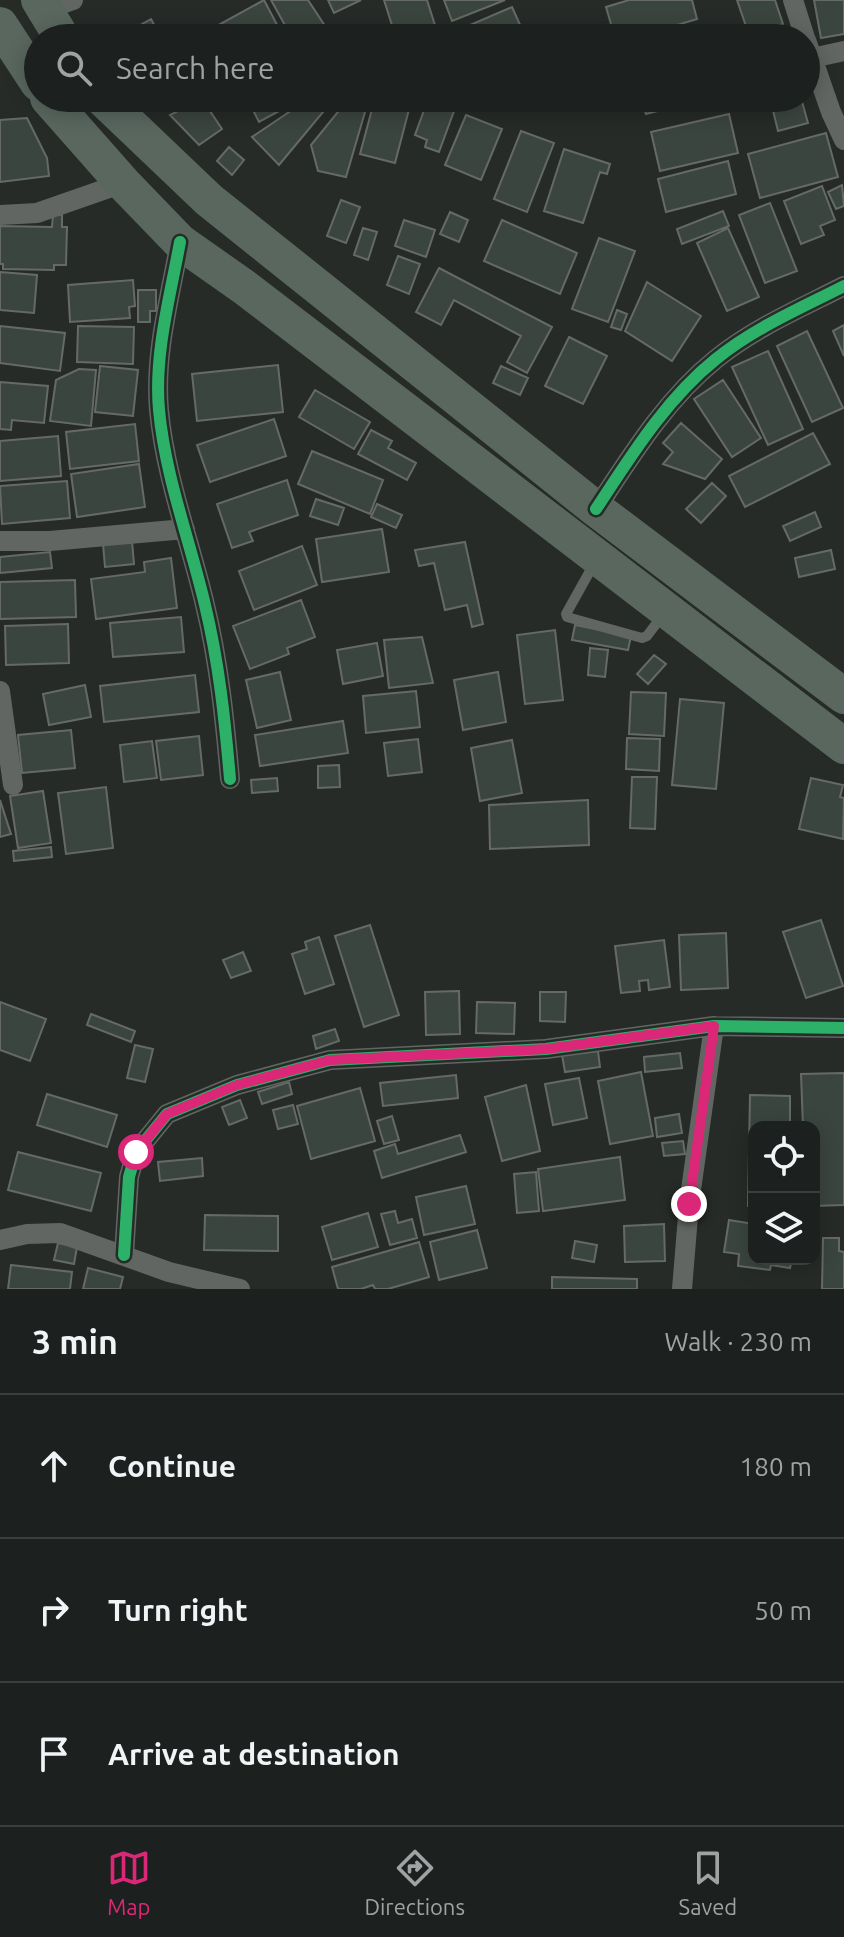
<!DOCTYPE html>
<html lang="en">
<head>
<meta charset="utf-8">
<style>
  :root { --surface:#1c201e; --page:#252827; --text:#f1f3f6; --muted:#a0a3a4; --line:#3a3e3c; --accent:#db2777 }
  body { margin:0; font-family:Ubuntu,sans-serif; background:var(--page); color:var(--text) }
  .controls { position:absolute; right:24px; bottom:24px; display:grid; overflow:hidden; border-radius:16px; box-shadow:0 4px 20px #0003 }
  .controls button { width:72px; height:72px; display:grid; place-items:center; padding:0; border:0; border-bottom:2px solid var(--line); background:var(--surface); color:var(--text); font:40px sans-serif }
  .stop { position:absolute; width:24px; height:24px; margin:-18px; border:6px solid #db2777; border-radius:50%; background:#fff }
  .stop.end { background:#db2777; border-color:#fff; box-shadow:0 2px 8px #0008 }
  .list { margin:0; padding:0; list-style:none }
  h2 { display:flex; justify-content:space-between; align-items:center; height:104px; margin:0; padding:0 32px; font-size:34px }
  h2 small { font-size:26px; font-weight:400; color:var(--muted) }
  .list li { display:grid; grid-template-columns:52px 1fr auto; gap:24px; align-items:center; box-sizing:border-box; height:144px; padding:0 32px; border-top:2px solid var(--line) }
  .list b { display:block; font-size:30px; white-space:nowrap }
  .list em { font-size:26px; font-style:normal; color:var(--muted) }
  .icon { flex:none; width:44px; height:44px; fill:none; stroke:currentColor; stroke-width:2; stroke-linecap:round; stroke-linejoin:round }
  .map { position:relative; flex:none; width:844px; height:1289px; overflow:hidden }
  .search { position:absolute; background:var(--surface); box-shadow:0 4px 20px #0003; left:24px; right:24px; top:24px; height:88px; display:flex; align-items:center; gap:20px; box-sizing:border-box; padding:0 28px; border-radius:44px; color:var(--muted); font-size:30px }
  .sheet { height:536px; background:var(--surface) }
  nav { display:flex; justify-content:space-around; align-items:center; box-sizing:border-box; height:112px; border-top:2px solid var(--line); background:var(--surface); font-size:22px; color:var(--muted) }
  nav a { display:grid; justify-items:center; gap:4px }
  nav .on { color:var(--accent) }
  .map>svg:first-child { display:block }
  .building { fill:#3b453f; stroke:#666a67; stroke-width:2 }
  .lines { fill:none; stroke-linecap:round; stroke-linejoin:round }
  .lane { stroke:#626663; stroke-width:10 }
  .street { stroke:#626663; stroke-width:20 }
  .highway { stroke:#59675f; stroke-width:36 }
  .cycleway-casing { stroke:#242d28; stroke-width:17 }
  .cycleway { stroke:#2db169; stroke-width:12 }
  .route { stroke:#db2777; stroke-width:10 }
</style>
</head>
<body>
<div class="map">
<svg width="844" height="1289" viewBox="0 0 844 1289">
  <rect width="100%" height="100%" fill="#262b28"/>
  <path class="building" d="M264 0 284 38H195Z
    M271 0H308L327 29 311 38H292Z
    M328 0H361L334 13Z
    M384 0H427L439 38H396Z
    M444 0H505L452 21Z
    M629 0H692L697 19 634 38H615L606 7Z
    M737 0H775L783 24 749 35Z
    M814 0H844V34L821 38Z
    M512 7 526 38H467L463 28Z
    M151 19 161 38H127L124 34Z
    M208 98H240L241 100 213 111Z
    M247 98H291L294 103 259 122Z
    M310 98H319L328 106 279 165 252 137Z
    M375 98H412L395 163 360 154Z
    M641 98H670L673 107 646 114Z
    M770 98H801L808 123 778 131Z
    M202 99 222 129 199 145 170 115Z
    M346 102 365 112 346 177 318 171 311 145Z
    M427 102 454 111 439 152 425 147 427 140 415 135Z
    M729 114 738 153 660 171 651 132Z
    M466 115 502 129 481 180 445 165Z
    M27 118 47 158 49 176 0 182V120Z
    M521 131 554 143 527 212 494 199Z
    M826 133 838 177 760 198 748 154Z
    M229 147 244 160 232 175 217 161Z
    M564 149 610 164 607 174 600 172 583 223 544 211Z
    M728 161 736 194 666 212 658 179Z
    M842 185 844 206 836 209 828 192Z
    M822 186 835 220 820 226 824 235 801 244 784 201Z
    M341 200 360 207 346 243 327 236Z
    M770 203 797 271 765 283 739 215Z
    M723 211 729 226 682 244 677 229Z
    M450 212 468 220 459 242 440 234Z
    M53 215H62V227H67L66 265H54V270L3 269V264H0V226L52 227Z
    M404 220 435 230 426 257 395 246Z
    M502 220 577 253 560 294 484 261Z
    M363 228 377 232 368 260 354 255Z
    M728 228 759 297 727 311 697 243Z
    M599 238 635 251 608 322 572 309Z
    M398 256 420 264 409 294 387 285Z
    M439 268 552 327 527 373 507 362 521 336 454 300 441 325 416 312Z
    M0 272 37 275 34 313 0 310Z
    M133 280 135 306 129 307 130 318 70 322 68 285Z
    M647 282 701 316 672 361 625 331Z
    M138 290H156V311H150V322H138Z
    M617 310 627 314 621 330 611 327Z
    M844 325V356L833 331Z
    M0 326 65 333 60 371 0 363Z
    M78 326 134 327 133 364 77 362Z
    M807 331 843 408 812 422 777 346Z
    M569 337 607 356 583 404 545 386Z
    M768 351 803 429 768 445 732 367Z
    M278 365 283 412 197 421 192 374Z
    M100 366 138 370 133 416 95 412Z
    M501 366 528 378 520 395 493 383Z
    M79 369 96 370 91 426 50 421 56 380Z
    M723 380 761 438 732 457 694 399Z
    M0 382 48 386 44 423 12 420 11 430 0 429Z
    M315 390 370 422 354 449 299 417Z
    M274 419 286 456 210 482 197 445Z
    M681 423 722 459 705 479 663 464 673 452 663 443Z
    M135 424 139 461 70 469 66 432Z
    M371 430 392 441 388 448 416 463 407 480 358 454Z
    M813 433 830 464 745 507 729 476Z
    M58 436 61 476 0 481V441Z
    M312 451 383 480 370 514 298 484Z
    M139 464 145 507 77 517 71 474Z
    M287 480 298 515 249 532 253 541 232 548 217 504Z
    M67 481 70 518 2 524 0 486Z
    M712 483 726 496 701 523 686 509Z
    M316 499 344 508 338 525 310 516Z
    M377 504 402 515 396 528 371 517Z
    M815 512 821 527 790 541 783 526Z
    M382 529 389 572 322 582 316 539Z
    M132 541 134 564 105 567 103 544Z
    M465 542 483 624 472 627 467 605 445 610 434 563 419 566 415 550Z
    M302 546 317 585 254 610 239 571Z
    M831 550 835 569 799 577 795 558Z
    M50 552 52 568 0 573V557Z
    M171 558 177 608 96 619 91 579 145 572 144 562Z
    M75 580 76 617 0 619V582Z
    M301 600 315 637 287 648 289 654 250 669 233 626Z
    M181 617 184 652 113 657 110 623Z
    M68 624 69 663 6 665 5 626Z
    M575 625 631 636 628 650 572 640Z
    M555 630 563 700 525 704 517 635Z
    M422 637 433 683 389 688 384 640Z
    M377 643 383 676 343 684 337 650Z
    M590 648 608 650 605 677 588 675Z
    M654 655 666 664 648 684 637 674Z
    M280 672 291 720 257 728 246 680Z
    M498 672 506 722 463 730 454 680Z
    M195 675 199 712 104 722 100 686Z
    M85 685 91 717 49 725 43 694Z
    M416 691 420 727 366 733 363 696Z
    M631 692 666 693 664 736 629 734Z
    M680 699 724 703 716 789 672 785Z
    M343 721 348 753 260 766 255 735Z
    M71 730 75 768 22 773 18 735Z
    M199 736 203 775 161 780 156 741Z
    M627 738 660 739 659 771 626 769Z
    M418 739 422 772 388 776 384 743Z
    M512 740 522 793 480 801 471 748Z
    M152 741 157 778 124 782 120 745Z
    M339 765 340 787 318 788V766Z
    M632 777H657L655 829 630 828Z
    M277 778 278 791 252 793 251 780Z
    M811 778 843 785 840 797 844 798 843 839 799 829Z
    M106 787 113 848 66 854 58 793Z
    M43 791 51 843 18 848 10 796Z
    M0 800 11 834 0 837Z
    M588 800 589 845 490 849 489 805Z
    M51 847 52 857 14 861 13 851Z
    M821 920 843 986 806 998 783 932Z
    M370 925 399 1015 364 1027 335 936Z
    M726 933 728 988 681 990 679 935Z
    M319 937 334 984 305 994 292 954 307 949 305 942Z
    M664 940 670 987 649 990 648 980 639 981 640 991 621 993 615 946Z
    M243 952 251 971 231 978 223 960Z
    M459 991 460 1034 426 1035 425 992Z
    M540 992H566L565 1022 540 1021Z
    M0 1002 46 1019 30 1061 0 1050Z
    M477 1002 515 1003 514 1034 476 1033Z
    M91 1014 135 1031 131 1042 87 1025Z
    M335 1029 339 1041 316 1049 313 1036Z
    M135 1045 153 1049 145 1082 127 1078Z
    M598 1051 600 1067 565 1072 562 1055Z
    M680 1053 682 1068 645 1072 644 1057Z
    M641 1072 653 1136 610 1144 598 1081Z
    M844 1073V1205L814 1206V1127H803L801 1074Z
    M456 1075 458 1098 383 1106 380 1083Z
    M579 1078 587 1118 553 1125 545 1084Z
    M289 1082 292 1094 262 1104 258 1092Z
    M526 1085 540 1151 502 1161 485 1097Z
    M360 1088 375 1141 311 1159 297 1106Z
    M47 1094 117 1115 107 1147 37 1125Z
    M750 1095 790 1096V1127H754V1206H748Z
    M240 1100 247 1118 229 1125 222 1107Z
    M293 1105 298 1124 278 1129 273 1110Z
    M679 1114 682 1133 657 1137 655 1118Z
    M392 1116 399 1140 384 1144 377 1121Z
    M460 1135 466 1152 382 1178 374 1151 395 1144 398 1154Z
    M683 1141 685 1154 664 1156 662 1143Z
    M18 1152 101 1173 91 1211 8 1190Z
    M620 1157 625 1200 543 1211 538 1169Z
    M202 1158 203 1176 160 1181 158 1162Z
    M536 1172 539 1211 517 1213 514 1174Z
    M466 1186 475 1224 424 1235 416 1197Z
    M395 1211 398 1223 412 1219 417 1238 390 1245 381 1214Z
    M368 1213 378 1247 332 1260 322 1227Z
    M205 1215 278 1216V1251L204 1250Z
    M729 1220 754 1224V1259H792L790 1268 771 1265 770 1270 738 1266 739 1254 724 1252Z
    M664 1224 665 1261 625 1262 624 1226Z
    M477 1230 487 1268 439 1280 430 1242Z
    M823 1238H839V1251L844 1252V1289H822Z
    M575 1241 597 1245 594 1262 572 1258Z
    M419 1242 429 1277 388 1289H375L373 1285 361 1289H338L332 1267Z
    M58 1243 77 1247 74 1264 54 1260Z
    M11 1265 72 1272 70 1289H8Z
    M88 1268 123 1277 120 1289H83Z
    M552 1277 637 1279V1289H552Z"/>
  <g class="lines">
    <path class="lane" d="M595 562 566 614 567 617 642 638 647 636 662 616"/>
    <path class="street" d="M793 0 805 38
      M44 10 73 0
      M806 40 831 112 844 140
      M812 58 844 51
      M0 215 37 213 123 183
      M180 242C170 297 154 354 159 410 165 476 190 541 205 605 219 663 225 721 230 779
      M596 509C631 456 666 399 716 359 754 328 801 308 844 286
      M0 541H50L185 529
      M0 691 13 785
      M0 1240 27 1234 60 1233 169 1272 240 1289
      M124 1255 129 1177 136 1152 167 1114 237 1085 330 1060 546 1049 714 1026 844 1028
      M682 1289 689 1204 714 1026"/>
    <path class="highway" d="M39 0 62 38
      M0 25 38 83
      M48 98 123 183 180 242 244 287 844 746
      M102 98 209 200 596 509 844 696"/>
    <defs>
      <path id="cycleway" d="M180 242C170 297 154 354 159 410 165 476 190 541 205 605 219 663 225 721 230 779
        M596 509C631 456 666 399 716 359 754 328 801 308 844 286
        M124 1255 129 1177 136 1152 167 1114 237 1085 330 1060 546 1049 714 1026 844 1028"/>
    </defs>
    <use href="#cycleway" class="cycleway-casing"/>
    <use href="#cycleway" class="cycleway"/>
  </g>
  <g class="lines">
    <path class="route" d="M136 1152 167 1114 237 1085 330 1060 546 1049 714 1026 689 1204"/>
  </g>
</svg>
<div class="controls">
<button><svg class="icon" aria-label="locate" viewBox="0 0 24 24"><circle cx="12" cy="12" r="6"/><path d="M12 2v4M12 18v4M2 12h4M18 12h4"/></svg></button>
<button><svg class="icon" aria-label="layers" viewBox="0 0 24 24"><path d="M12 4l9 5-9 5-9-5zM3 14l9 5 9-5"/></svg></button>
</div>
<div class="stop" style="left:136px;top:1152px"></div>
<div class="stop end" style="left:689px;top:1204px"></div>
<div class="search"><svg class="icon" aria-label="search" viewBox="0 0 24 24"><circle cx="10" cy="10" r="6"/><path d="M15 15l6 6"/></svg>Search here</div>
</div>
<section class="sheet">
<h2>3 min<small>Walk · 230 m</small></h2>
<ul class="list">
<li><svg class="icon" aria-label="ahead" viewBox="0 0 24 24"><path d="M12 20V5M6 11l6-6 6 6"/></svg><div><b>Continue</b></div><em>180 m</em></li>
<li><svg class="icon" aria-label="right" viewBox="0 0 24 24"><path d="M7 20v-9h11M14 6l5 5-5 5"/></svg><div><b>Turn right</b></div><em>50 m</em></li>
<li><svg class="icon" aria-label="arrive" viewBox="0 0 24 24"><path d="M6 21V4h12l-3 4 3 4H6"/></svg><div><b>Arrive at destination</b></div></li>
</ul>
</section>
<nav>
<a class="on"><svg class="icon" aria-label="map" viewBox="0 0 24 24"><path d="M3 6l6-2 6 2 6-2v14l-6 2-6-2-6 2zM9 4v14M15 6v14"/></svg>Map</a>
<a><svg class="icon" aria-label="directions" viewBox="0 0 24 24"><path d="M12 3l9 9-9 9-9-9zM9 14v-3h6M13 9l2 2-2 2"/></svg>Directions</a>
<a><svg class="icon" aria-label="saved" viewBox="0 0 24 24"><path d="M7 4h10v16l-5-4-5 4z"/></svg>Saved</a>
</nav>
</body>
</html>
